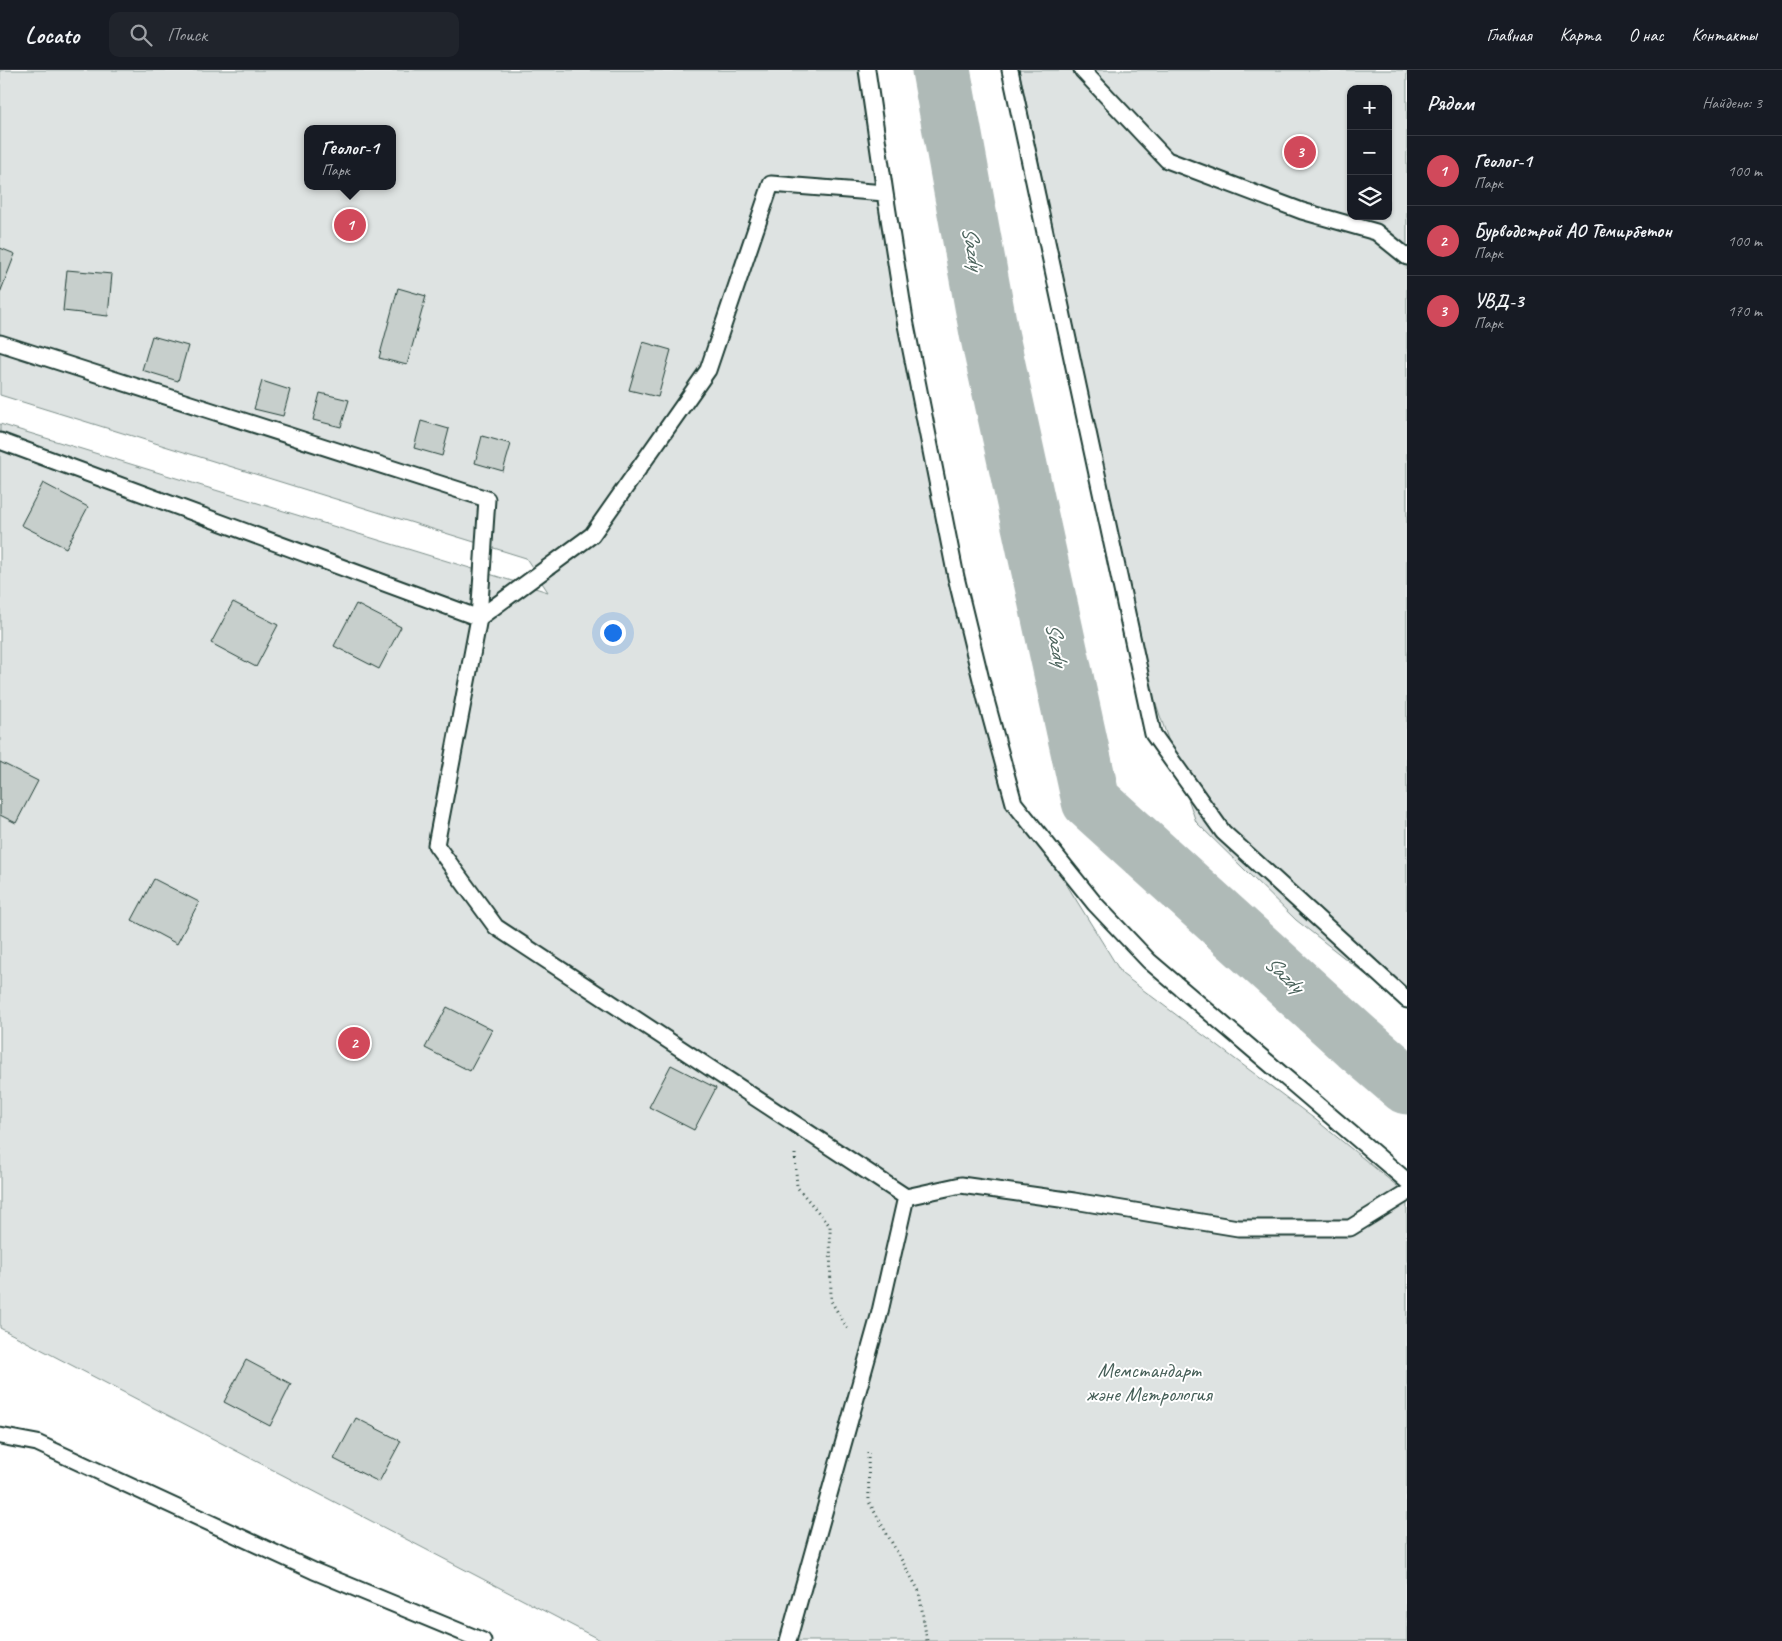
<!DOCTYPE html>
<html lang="ru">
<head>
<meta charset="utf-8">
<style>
  :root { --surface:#171b24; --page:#20242c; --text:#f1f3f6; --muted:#9ea1a6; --line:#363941; --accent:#d1495b }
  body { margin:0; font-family:Caveat,sans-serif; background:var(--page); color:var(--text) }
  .controls { position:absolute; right:15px; top:15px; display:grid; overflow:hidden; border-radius:10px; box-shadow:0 1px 4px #0004 }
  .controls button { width:45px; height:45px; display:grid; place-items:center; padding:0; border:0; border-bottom:1px solid var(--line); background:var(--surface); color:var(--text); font:25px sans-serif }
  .you { position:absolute; left:612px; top:562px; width:18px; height:18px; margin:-12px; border:4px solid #fff; border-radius:50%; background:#1a73e8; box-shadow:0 0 0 8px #1a73e833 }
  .badge { display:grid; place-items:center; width:32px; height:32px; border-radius:50%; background:var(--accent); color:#fff; font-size:16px; font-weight:700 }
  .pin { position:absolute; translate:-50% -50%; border:2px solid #fff; box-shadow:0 1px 5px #0006 }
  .popup { position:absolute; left:304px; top:55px; width:92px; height:65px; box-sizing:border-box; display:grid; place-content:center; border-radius:10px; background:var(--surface); filter:drop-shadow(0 1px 4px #0005); font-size:16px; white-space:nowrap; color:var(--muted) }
  .popup b { font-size:19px; color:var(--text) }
  .popup::after { content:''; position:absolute; left:50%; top:100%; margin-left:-10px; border:10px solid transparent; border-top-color:var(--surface) }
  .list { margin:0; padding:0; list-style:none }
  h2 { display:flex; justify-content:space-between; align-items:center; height:65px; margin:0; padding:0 20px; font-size:21px }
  h2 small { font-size:16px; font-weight:400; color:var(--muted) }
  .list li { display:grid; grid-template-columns:32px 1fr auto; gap:15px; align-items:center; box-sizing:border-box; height:70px; padding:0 20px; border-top:1px solid var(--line) }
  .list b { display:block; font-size:19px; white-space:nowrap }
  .list p { margin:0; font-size:16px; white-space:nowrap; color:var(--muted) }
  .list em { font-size:16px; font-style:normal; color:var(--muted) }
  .icon { flex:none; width:28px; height:28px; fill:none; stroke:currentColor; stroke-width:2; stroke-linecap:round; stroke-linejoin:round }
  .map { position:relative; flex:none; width:1407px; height:1571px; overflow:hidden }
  header { display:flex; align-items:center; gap:30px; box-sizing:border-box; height:70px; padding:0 25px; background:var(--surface); border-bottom:1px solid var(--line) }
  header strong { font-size:24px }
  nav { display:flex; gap:28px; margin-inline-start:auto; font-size:18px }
  .search { width:350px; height:45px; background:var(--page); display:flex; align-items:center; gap:12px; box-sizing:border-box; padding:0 18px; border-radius:10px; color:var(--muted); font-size:19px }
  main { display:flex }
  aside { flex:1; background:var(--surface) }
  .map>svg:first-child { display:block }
  .green { fill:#dee3e2; stroke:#7e908b; fill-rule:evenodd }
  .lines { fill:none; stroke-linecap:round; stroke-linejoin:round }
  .river { stroke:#afbab7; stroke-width:59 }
  .building { fill:#c7cfcc; stroke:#1f3d34 }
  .lane-casing { stroke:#1f3d34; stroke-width:19 }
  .path { stroke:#1f3d34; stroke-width:3; stroke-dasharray:1 4; stroke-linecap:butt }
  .lane { stroke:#fff; stroke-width:15 }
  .labels { text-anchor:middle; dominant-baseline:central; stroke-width:4; stroke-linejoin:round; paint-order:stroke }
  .park-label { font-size:21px; fill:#455e57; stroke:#fff }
  .water-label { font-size:22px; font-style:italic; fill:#4a625b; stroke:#fff }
</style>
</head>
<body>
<header>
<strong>Locato</strong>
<div class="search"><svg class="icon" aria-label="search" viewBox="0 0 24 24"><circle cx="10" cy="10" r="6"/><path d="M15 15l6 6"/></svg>Поиск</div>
<nav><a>Главная</a><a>Карта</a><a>О нас</a><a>Контакты</a></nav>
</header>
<main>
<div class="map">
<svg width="1407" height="1571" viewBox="0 0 1407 1571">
  <rect width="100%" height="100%" fill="#fff"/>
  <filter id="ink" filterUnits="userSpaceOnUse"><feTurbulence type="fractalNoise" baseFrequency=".02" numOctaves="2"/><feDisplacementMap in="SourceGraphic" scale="10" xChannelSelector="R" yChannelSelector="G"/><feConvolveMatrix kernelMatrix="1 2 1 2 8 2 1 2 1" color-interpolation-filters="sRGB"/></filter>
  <g filter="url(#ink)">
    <path class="green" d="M0 0H861L925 326 1010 723 1122 904 1316 1050 1407 1124V1571H602L0 1258V354L548 522 526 488 0 325ZM308 59H392V116H308Z
      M1019 0H1407V937L1296 850 1196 752 1152 622ZM1351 19H1388V146H1351Z"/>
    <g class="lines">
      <path class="river" d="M941 0 989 263 1091 731 1358 973 1407 1015"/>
    </g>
    <path class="building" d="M0 178 15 184 0 223Z
      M67 200 112 204 108 246 63 241Z
      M398 218 426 226 407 295 379 288Z
      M152 266 188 276 178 311 142 300Z
      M643 272 671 280 658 327 629 320Z
      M262 311 290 320 283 346 254 339Z
      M320 323 349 330 341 357 313 350Z
      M421 351 449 359 442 386 414 378Z
      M482 366 511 374 503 401 475 393Z
      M43 413 88 437 66 478 21 455Z
      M233 532 278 555 256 597 211 573Z
      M356 534 401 557 379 599 334 576Z
      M0 692 38 711 16 753 0 745Z
      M154 809 199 832 177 874 132 850Z
      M447 937 492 960 470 1001 425 978Z
      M671 995 716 1018 694 1060 649 1037Z
      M246 1290 291 1314 270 1356 224 1332Z
      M356 1348 401 1371 379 1412 334 1389Z"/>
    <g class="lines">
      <defs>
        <path id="lane" d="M867 0 885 123
          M1010 0 1153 664 1223 762 1407 930
          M1082 0 1167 90 1302 141 1376 162 1407 187
          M0 273 487 429 479 548
          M0 371 479 548 436 775 496 857 906 1127 879 1246 788 1571
          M479 548 592 465 708 300 771 114 885 123 905 250 956 507 986 630 1014 733 1095 834 1149 891 1407 1111
          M906 1127 961 1115 1074 1131 1238 1158H1350L1407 1123
          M0 1366 37 1373 314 1501 483 1571"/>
      </defs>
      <use href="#lane" class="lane-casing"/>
      <path class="path" d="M795 1084 797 1117 830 1156 831 1231 849 1261
        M868 1383 869 1432 919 1521 927 1571"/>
      <use href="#lane" class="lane"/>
    </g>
  </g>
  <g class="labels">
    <g class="park-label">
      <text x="1149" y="1300">Мемстандарт<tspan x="1149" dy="24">және Метрология</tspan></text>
    </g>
    <g class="water-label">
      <text transform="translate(973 178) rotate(80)">Sazdy</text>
      <text transform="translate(1057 574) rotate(78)">Sazdy</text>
      <text transform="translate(1284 904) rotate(42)">Sazdy</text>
    </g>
  </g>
</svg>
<div class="controls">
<button>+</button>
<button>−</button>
<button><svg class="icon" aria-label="layers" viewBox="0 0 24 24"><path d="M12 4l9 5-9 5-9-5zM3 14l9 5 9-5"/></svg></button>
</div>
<div class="you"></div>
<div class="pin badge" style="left:350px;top:155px">1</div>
<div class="popup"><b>Геолог-1</b>Парк</div>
<div class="pin badge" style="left:354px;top:973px">2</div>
<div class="pin badge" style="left:1300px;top:82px">3</div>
</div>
<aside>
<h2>Рядом<small>Найдено: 3</small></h2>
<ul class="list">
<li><span class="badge">1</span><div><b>Геолог-1</b><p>Парк</p></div><em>100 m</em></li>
<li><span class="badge">2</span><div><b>Бурводстрой АО Темирбетон</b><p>Парк</p></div><em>100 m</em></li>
<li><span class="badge">3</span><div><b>УВД-3</b><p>Парк</p></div><em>170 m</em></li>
</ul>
</aside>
</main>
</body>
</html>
